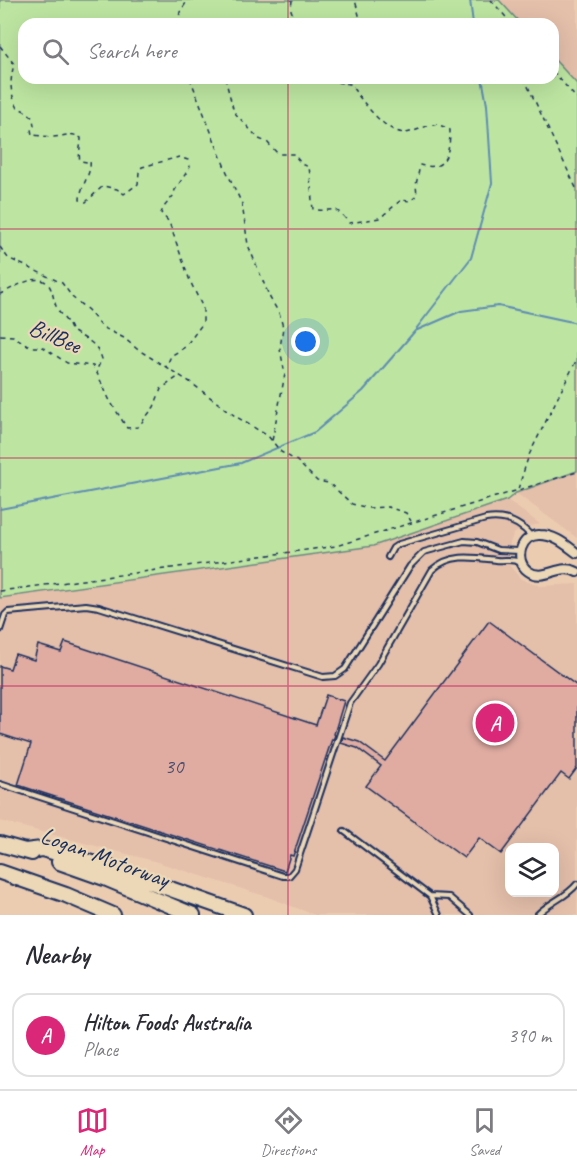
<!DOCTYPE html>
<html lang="en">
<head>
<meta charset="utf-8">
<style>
  :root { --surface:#fff; --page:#f2f2f3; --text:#2b2b33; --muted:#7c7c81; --line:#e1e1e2; --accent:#db2777 }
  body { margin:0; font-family:Caveat,sans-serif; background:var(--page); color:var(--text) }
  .controls { position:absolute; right:18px; bottom:18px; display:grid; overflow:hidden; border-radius:12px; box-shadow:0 6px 24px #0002 }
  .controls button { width:54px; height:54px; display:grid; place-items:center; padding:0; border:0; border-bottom:2px solid var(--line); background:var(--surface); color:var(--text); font:30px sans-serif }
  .you { position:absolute; left:306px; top:342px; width:21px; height:21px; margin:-15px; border:4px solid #fff; border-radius:50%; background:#1a73e8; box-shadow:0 0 0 9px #1a73e833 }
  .badge { display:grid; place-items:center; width:39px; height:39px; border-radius:50%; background:var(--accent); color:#fff; font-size:20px; font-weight:700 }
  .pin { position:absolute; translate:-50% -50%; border:3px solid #fff; box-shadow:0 2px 6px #0006 }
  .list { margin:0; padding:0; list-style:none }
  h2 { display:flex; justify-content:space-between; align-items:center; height:78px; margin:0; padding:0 24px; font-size:26px }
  h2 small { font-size:20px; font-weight:400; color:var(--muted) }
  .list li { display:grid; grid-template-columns:39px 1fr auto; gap:18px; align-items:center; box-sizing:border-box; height:84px; margin:0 12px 12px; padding:0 12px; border:2px solid var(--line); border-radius:18px }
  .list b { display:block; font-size:22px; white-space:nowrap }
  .list p { margin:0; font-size:20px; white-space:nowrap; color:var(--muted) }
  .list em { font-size:20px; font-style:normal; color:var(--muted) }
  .icon { flex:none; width:33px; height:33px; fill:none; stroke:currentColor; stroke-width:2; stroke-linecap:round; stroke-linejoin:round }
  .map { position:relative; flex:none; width:577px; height:915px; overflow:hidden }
  .search { position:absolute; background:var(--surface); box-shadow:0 6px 24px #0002; left:18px; right:18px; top:18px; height:66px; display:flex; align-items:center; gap:15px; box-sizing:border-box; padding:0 21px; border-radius:18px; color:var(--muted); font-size:22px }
  .sheet { height:174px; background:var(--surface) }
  nav { display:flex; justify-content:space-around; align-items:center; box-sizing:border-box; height:84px; border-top:2px solid var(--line); background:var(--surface); font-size:16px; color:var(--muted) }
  nav a { display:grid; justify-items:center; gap:3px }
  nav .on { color:var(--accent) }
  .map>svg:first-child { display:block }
  .built { fill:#e4bfaa; fill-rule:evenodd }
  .green { fill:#bde5a1; stroke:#6c8a80; stroke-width:1.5 }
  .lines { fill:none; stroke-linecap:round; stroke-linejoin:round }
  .stream { stroke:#5e8cb3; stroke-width:2 }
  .building { fill:#e0aca2; stroke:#1b2f5e; stroke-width:1.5 }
  .lane-casing { stroke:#1b2f5e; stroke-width:8 }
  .street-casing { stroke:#1b2f5e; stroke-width:12 }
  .highway-casing { stroke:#1b2f5e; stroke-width:18 }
  .path { stroke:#1b2f5e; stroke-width:1.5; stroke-dasharray:4.5 4.5; stroke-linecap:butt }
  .lane { stroke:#ecd7b6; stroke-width:4 }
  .street { stroke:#ecd7b6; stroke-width:8 }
  .highway { stroke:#ecd7b6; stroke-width:14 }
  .grid { fill:none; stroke:#c2185b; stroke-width:1.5; stroke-opacity:0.55 }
  .labels { text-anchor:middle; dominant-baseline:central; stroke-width:4.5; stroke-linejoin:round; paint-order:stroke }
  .number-label { font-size:21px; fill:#4c4e6f }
  .street-label { font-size:24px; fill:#1b2f5e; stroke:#ecd7b6 }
</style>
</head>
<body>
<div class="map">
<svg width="577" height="915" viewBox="0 0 577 915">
  <rect width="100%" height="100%" fill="#ecccb1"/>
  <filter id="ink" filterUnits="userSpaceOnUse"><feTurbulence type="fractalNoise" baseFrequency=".0167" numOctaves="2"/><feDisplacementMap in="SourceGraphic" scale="12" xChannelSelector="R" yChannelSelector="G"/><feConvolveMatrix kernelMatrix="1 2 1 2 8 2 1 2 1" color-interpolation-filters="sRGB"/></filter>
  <g filter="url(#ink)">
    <path class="built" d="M498 0H577V89L553 62V24H519Z
      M577 471V538L516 493Z
      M507 500 540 524 526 527 513 534 508 550V564L521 579 540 586 577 584V915H315L268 897 154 861 0 821V598L373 546ZM510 848H554V892H510Z"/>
    <path class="green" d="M0 0H499L521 24H24V78H553V58L577 84V471L516 493 507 500 373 546 0 598Z"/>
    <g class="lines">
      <path class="stream" d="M470 0 473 24
        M416 329 471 258 492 183 487 105 482 78
        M0 509 241 463 315 432 363 391 415 331 461 311 498 306 577 323"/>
    </g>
    <path class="building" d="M489 621 577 686V768L569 779 561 773 501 854 479 838 464 858 366 786 381 766 357 748 341 743 343 737 359 742 385 761Z
      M65 642 316 725 326 695 344 701 334 734 335 735 333 740 332 739 293 856 290 855 285 871 18 785 31 744 0 734V666L10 669 15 654 34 660 38 645 61 652Z"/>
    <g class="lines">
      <defs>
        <path id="lane" d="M388 557 393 548 399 544 486 519C504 516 519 522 531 536
          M0 630 5 615 8 612 86 605 99 607 323 677 335 676 345 669 410 566 424 552 464 541 477 542 498 550 520 551
          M0 784 283 876H289L295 869 350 703 378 664 432 570C450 553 473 557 496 560 505 561 511 558 519 562
          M344 831 430 896
          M439 915 430 896 449 897 470 915
          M537 915C549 902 566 898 577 884"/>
        <path id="street" d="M577 553C566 545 555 535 540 535 521 534 513 560 528 571 544 583 560 562 577 572"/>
        <path id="highway" d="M0 844 32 853
          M25 851 42 849 111 868 244 915
          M59 862 107 879 193 915
          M0 872 66 895 113 915"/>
      </defs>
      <use href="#lane" class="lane-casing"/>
      <use href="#street" class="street-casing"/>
      <use href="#highway" class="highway-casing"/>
      <path class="path" d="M292 0 291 10 295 20 293 24
        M491 0 512 24
        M178 24 180 12 188 0
        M355 24 359 15 355 0
        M0 46 14 64C10 81 9 92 18 108 28 112 33 114 34 126L31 129 32 135C39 135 45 137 52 137 64 137 70 131 81 138 81 147 78 152 80 161L87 162 90 161C92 174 80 186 80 200L86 202 103 186 117 189 124 194 138 184 139 172 142 167 179 157 188 160 190 167 175 190 173 196 164 207 161 213 169 222 190 281 203 308V323L185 347 171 356 166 367
        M553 71 577 99
        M190 78 226 170 242 204 248 245 270 298 279 313 283 327 280 349 285 374 272 441
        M225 78 234 112 259 139 267 142 278 154H293L302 164 309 167C311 182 311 194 313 209 334 214 332 201 349 223L380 218 401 200 410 201 417 196 416 185 420 165C424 166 431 167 435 166 449 163 450 141 450 130 432 119 427 128 410 132 388 139 361 99 350 84L336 82 335 78
        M524 78 577 190
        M0 247 8 258 62 283 73 298 88 310 102 327 124 338 137 349 190 382 235 416 268 436 281 452 297 461 317 481 329 483 352 504 369 508 388 507 406 513 411 521
        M0 294C11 290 36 271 48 284 53 290 53 299 56 306 59 315 68 320 71 330 83 339 97 341 102 359L96 371 110 401 127 428 138 427 154 407 161 389 179 376
        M0 335 13 336 31 347H43L67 363 93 366 95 370
        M518 489 529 455 577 359
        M0 591 336 546 577 472"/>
      <use href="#lane" class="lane"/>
      <use href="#street" class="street"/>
      <use href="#highway" class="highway"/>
    </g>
  </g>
  <path class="grid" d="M288 0V24M288 78V915M0 229H577M0 458H577M0 686H577"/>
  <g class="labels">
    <g class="number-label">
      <text x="174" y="766">30</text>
    </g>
    <g class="street-label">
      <text transform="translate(55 336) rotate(23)">BillBee</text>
      <text transform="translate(105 857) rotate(20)">Logan Motorway</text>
    </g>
  </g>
</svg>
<div class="controls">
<button><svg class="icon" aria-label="layers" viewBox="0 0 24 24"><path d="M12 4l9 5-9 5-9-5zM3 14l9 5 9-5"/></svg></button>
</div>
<div class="you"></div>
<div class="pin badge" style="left:495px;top:723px">A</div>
<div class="search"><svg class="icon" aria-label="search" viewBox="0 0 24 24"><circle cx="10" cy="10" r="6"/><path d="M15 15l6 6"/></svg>Search here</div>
</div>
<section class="sheet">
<h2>Nearby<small></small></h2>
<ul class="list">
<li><span class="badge">A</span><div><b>Hilton Foods Australia</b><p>Place</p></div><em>390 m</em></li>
</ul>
</section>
<nav>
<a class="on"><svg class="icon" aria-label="map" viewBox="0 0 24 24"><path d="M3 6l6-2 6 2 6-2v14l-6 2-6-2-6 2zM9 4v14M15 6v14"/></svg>Map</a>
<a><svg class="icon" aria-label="directions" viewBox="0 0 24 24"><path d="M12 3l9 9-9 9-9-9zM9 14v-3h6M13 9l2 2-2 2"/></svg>Directions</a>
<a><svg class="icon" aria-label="saved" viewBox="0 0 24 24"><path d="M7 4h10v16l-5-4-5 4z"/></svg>Saved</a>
</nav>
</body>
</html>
